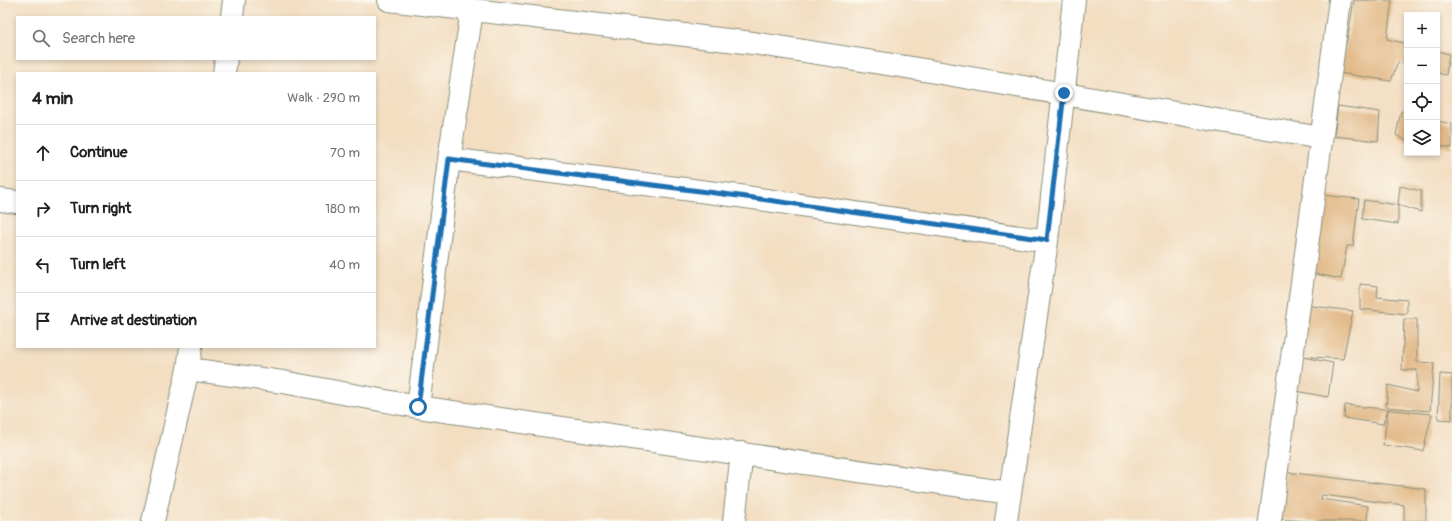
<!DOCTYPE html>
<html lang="en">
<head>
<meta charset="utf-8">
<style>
  :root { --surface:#fff; --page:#f6f6f6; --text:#202124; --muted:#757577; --line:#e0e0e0 }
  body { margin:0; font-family:Pangolin,sans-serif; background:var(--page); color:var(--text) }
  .controls { position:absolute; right:12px; top:12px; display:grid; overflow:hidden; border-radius:0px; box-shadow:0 2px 6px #0003 }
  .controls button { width:36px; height:36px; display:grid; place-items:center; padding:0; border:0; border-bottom:1px solid var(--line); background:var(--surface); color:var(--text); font:20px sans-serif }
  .stop { position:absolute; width:12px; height:12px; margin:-9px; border:3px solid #1f6fb2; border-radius:50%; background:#fff }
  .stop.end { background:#1f6fb2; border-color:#fff; box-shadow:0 1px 4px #0008 }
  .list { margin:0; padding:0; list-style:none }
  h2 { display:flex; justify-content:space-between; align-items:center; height:52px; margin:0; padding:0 16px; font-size:17px }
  h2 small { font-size:13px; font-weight:400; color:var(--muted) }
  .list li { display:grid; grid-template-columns:26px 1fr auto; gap:12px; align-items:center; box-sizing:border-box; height:56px; padding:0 16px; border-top:1px solid var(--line) }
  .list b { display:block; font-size:15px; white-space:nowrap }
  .list em { font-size:13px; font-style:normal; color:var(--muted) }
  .icon { flex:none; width:22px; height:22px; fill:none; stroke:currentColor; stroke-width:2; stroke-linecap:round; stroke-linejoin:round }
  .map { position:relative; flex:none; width:1452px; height:521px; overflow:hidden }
  .search { position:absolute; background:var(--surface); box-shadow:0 2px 6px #0003; left:16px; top:16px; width:360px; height:44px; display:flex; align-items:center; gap:10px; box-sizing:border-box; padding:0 14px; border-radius:0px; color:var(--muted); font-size:15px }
  .panel { position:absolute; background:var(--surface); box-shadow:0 2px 6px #0003; left:16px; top:72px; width:360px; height:276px; border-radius:0px }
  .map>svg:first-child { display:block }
  .building { fill:#e3bb8b }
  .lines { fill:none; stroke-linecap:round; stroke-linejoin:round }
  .minor-casing { stroke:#898e7b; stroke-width:24 }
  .minor { stroke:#fff; stroke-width:22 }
  .route { stroke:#1f6fb2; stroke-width:5 }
</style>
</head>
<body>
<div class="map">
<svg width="1452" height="521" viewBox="0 0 1452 521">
  <rect width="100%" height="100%" fill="#fbf7ec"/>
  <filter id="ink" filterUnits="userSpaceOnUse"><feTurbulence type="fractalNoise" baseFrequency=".025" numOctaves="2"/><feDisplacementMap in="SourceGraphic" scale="8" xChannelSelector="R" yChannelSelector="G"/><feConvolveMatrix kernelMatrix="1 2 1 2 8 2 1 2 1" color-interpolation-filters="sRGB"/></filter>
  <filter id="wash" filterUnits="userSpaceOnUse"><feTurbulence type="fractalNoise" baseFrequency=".012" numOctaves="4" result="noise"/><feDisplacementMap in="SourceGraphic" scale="16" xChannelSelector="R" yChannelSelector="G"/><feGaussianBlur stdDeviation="0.9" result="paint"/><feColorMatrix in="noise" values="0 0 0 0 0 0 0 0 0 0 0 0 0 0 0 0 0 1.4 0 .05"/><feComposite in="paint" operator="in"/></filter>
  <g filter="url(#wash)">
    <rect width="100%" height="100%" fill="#f3dec2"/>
    <g id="blocks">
      <path class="building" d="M1354 0H1392L1387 39 1407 44V64L1398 62 1391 81 1339 73 1349 31Z
        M1437 51 1449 54 1446 75 1437 73Z
        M1338 106 1380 112 1378 141 1334 136Z
        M1401 111 1407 112V141L1396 135Z
        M1437 121 1452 124V148L1437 145Z
        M1400 186 1421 191V212L1398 205Z
        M1322 195 1359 199 1353 246H1347L1341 279 1311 273Z
        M1364 200 1398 205V224L1362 219Z
        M1360 284 1378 286 1377 297 1407 300V314L1360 309Z
        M1304 305 1353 311 1343 359 1298 356Z
        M1404 319H1417V362L1434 363 1430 411 1386 407 1388 385 1417 392V370H1402Z
        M1298 356 1333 363 1328 397 1296 391Z
        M1440 374 1452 375V420L1438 419Z
        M1345 405 1432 414 1423 451 1383 445 1388 410 1383 424 1344 418Z
        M1286 472 1426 489V521H1404V505L1322 495 1321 499 1368 506 1367 521H1311L1277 519Z"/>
    </g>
  </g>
  <g filter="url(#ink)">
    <use href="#blocks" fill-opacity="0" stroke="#898e7b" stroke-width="1"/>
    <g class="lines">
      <defs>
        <path id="minor" d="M389 0 753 43 906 67 1321 138
          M232 17 234 0
          M224 73 226 59
          M449 159 739 196 1047 241
          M0 200 17 202
          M191 347 188 369 283 382 418 407 1010 493
          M418 407 449 159 472 11
          M153 521 188 369
          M734 521 742 453
          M1006 521 1047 241 1074 0
          M1270 521 1340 0"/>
      </defs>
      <use href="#minor" class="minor-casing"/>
      <use href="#minor" class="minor"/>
    </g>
  </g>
  <g class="lines" filter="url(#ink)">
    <path class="route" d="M418 407 449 159 739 196 1047 240 1064 93"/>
  </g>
</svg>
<div class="controls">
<button>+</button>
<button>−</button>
<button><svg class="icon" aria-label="locate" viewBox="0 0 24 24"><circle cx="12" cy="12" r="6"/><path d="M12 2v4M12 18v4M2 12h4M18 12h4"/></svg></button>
<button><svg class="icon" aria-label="layers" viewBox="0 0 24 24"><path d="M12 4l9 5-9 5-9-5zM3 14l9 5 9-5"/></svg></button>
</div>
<div class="stop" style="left:418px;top:407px"></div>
<div class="stop end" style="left:1064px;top:93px"></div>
<div class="search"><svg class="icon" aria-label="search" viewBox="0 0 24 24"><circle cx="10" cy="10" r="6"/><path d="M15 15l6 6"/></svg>Search here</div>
<section class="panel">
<h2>4 min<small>Walk · 290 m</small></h2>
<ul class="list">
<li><svg class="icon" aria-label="ahead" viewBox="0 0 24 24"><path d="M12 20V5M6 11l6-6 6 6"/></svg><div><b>Continue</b></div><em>70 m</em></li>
<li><svg class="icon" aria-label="right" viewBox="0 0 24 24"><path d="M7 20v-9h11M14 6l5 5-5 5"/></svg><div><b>Turn right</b></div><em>180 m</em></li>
<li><svg class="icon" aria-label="left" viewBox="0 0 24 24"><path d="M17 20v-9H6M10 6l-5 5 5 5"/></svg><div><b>Turn left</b></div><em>40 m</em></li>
<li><svg class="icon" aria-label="arrive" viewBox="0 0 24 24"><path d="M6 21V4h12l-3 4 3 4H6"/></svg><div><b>Arrive at destination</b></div></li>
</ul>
</section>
</div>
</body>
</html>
